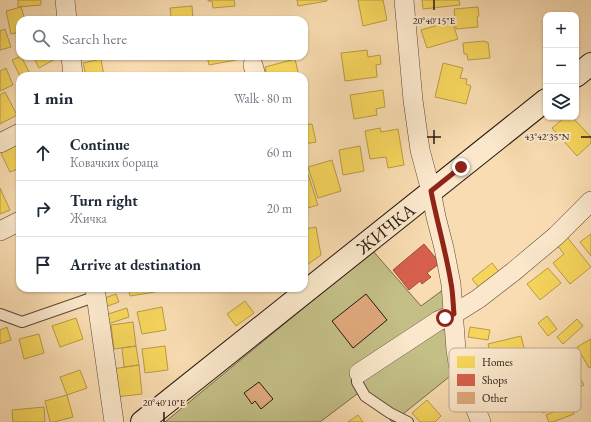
<!DOCTYPE html>
<html lang="en">
<head>
<meta charset="utf-8">
<style>
  :root { --surface:#fff; --page:#f2f2f3; --text:#1f2937; --muted:#747a83; --line:#e0e1e3 }
  body { margin:0; font-family:"EB Garamond",serif; background:var(--page); color:var(--text) }
  .controls { position:absolute; right:12px; top:12px; display:grid; overflow:hidden; border-radius:8px; box-shadow:0 1px 3px #0004 }
  .controls button { width:36px; height:36px; display:grid; place-items:center; padding:0; border:0; border-bottom:1px solid var(--line); background:var(--surface); color:var(--text); font:20px sans-serif }
  .stop { position:absolute; width:12px; height:12px; margin:-9px; border:3px solid #8f2418; border-radius:50%; background:#fff }
  .stop.end { background:#8f2418; border-color:#fff; box-shadow:0 1px 4px #0008 }
  .list { margin:0; padding:0; list-style:none }
  h2 { display:flex; justify-content:space-between; align-items:center; height:52px; margin:0; padding:0 16px; font-size:17px }
  h2 small { font-size:13px; font-weight:400; color:var(--muted) }
  .list li { display:grid; grid-template-columns:26px 1fr auto; gap:12px; align-items:center; box-sizing:border-box; height:56px; padding:0 16px; border-top:1px solid var(--line) }
  .list b { display:block; font-size:15px; white-space:nowrap }
  .list p { margin:0; font-size:13px; white-space:nowrap; color:var(--muted) }
  .list em { font-size:13px; font-style:normal; color:var(--muted) }
  .icon { flex:none; width:22px; height:22px; fill:none; stroke:currentColor; stroke-width:2; stroke-linecap:round; stroke-linejoin:round }
  .map { position:relative; flex:none; width:591px; height:422px; overflow:hidden }
  .search { position:absolute; background:var(--surface); box-shadow:0 1px 3px #0004; left:16px; top:16px; width:292px; height:44px; display:flex; align-items:center; gap:10px; box-sizing:border-box; padding:0 14px; border-radius:12px; color:var(--muted); font-size:15px }
  .panel { position:absolute; background:var(--surface); box-shadow:0 1px 3px #0004; left:16px; top:72px; width:292px; height:220px; border-radius:12px }
  .map>svg:first-child { display:block }
  .green { fill:#c4bf87; stroke:#766b4b }
  .homes { fill:#f6d55c; stroke:#b89c45 }
  .shops { fill:#d6604d; stroke:#a24a3a }
  .building { fill:#e0a97d; stroke:#27170f }
  .lines { fill:none; stroke-linecap:round; stroke-linejoin:round }
  .lane-casing { stroke:#5c4838; stroke-width:12 }
  .street-casing { stroke:#5c4838; stroke-width:20 }
  .secondary-casing { stroke:#27170f; stroke-width:24 }
  .lane { stroke:#fbe8cc; stroke-width:10 }
  .street { stroke:#fbe8cc; stroke-width:19 }
  .secondary { stroke:#fbe8cc; stroke-width:22 }
  .route { stroke:#8f2418; stroke-width:5 }
  .ticks { fill:none; stroke:#27170f; stroke-width:1.5 }
  .labels { text-anchor:middle; dominant-baseline:central; stroke-width:4; stroke-linejoin:round; paint-order:stroke }
  .street-label { font-size:18px; fill:#27170f; stroke:#fbe8cc }
  .key { fill:#fbe8cc; stroke:#bba993; stroke-width:1 }
  .key-label { font-size:11px; fill:#27170f }
  .ticks-label { font-size:10px; text-anchor:middle; fill:#27170f; stroke:#fbe8cc; stroke-width:4; stroke-linejoin:round; paint-order:stroke }
</style>
</head>
<body>
<div class="map">
<svg width="591" height="422" viewBox="0 0 591 422">
  <rect width="100%" height="100%" fill="#f9dcb1"/>
  <filter id="stains"><feTurbulence type="fractalNoise" baseFrequency=".005" numOctaves="4"/><feColorMatrix values="0 0 0 0 .2 0 0 0 0 .09 0 0 0 0 .02 0 0 0 .5 -.17"/></filter>
  <radialGradient id="worn" r=".72"><stop offset=".6" stop-color="#630" stop-opacity="0"/><stop offset="1" stop-color="#630" stop-opacity=".3"/></radialGradient>
  <path class="green" d="M373 251 421 306 451 284 459 369 393 422H392L365 388 320 422H165Z"/>
  <path class="homes" d="M18 0H41V5L18 7Z
    M208 0H234L235 6 213 8 212 1H208Z
    M297 0H327V1L298 6Z
    M358 0H383L387 20 363 26Z
    M422 0H459L460 5 423 9Z
    M192 6 193 20H167V17H171L170 8Z
    M21 7 25 20H20V32L11 34 6 11Z
    M478 7 479 16 477 17 478 27 456 29 454 9Z
    M452 21 458 39 427 48 421 30Z
    M5 29 11 47 0 50V31Z
    M485 41V42H488L490 58 468 60 467 54H464L463 43Z
    M367 50 368 57 380 55 381 64 376 65 377 77 345 81 341 53Z
    M21 56 31 76H20L12 60Z
    M33 56H58L59 57 39 68Z
    M207 56H236V60L209 65Z
    M101 59 104 76H86L83 63Z
    M295 59 299 76H267L265 67Z
    M443 63 463 68 460 78 467 79 466 84 471 86 466 104 435 97Z
    M6 68 13 85 0 91V71Z
    M383 90 385 107 376 109 377 115 354 119 350 95Z
    M5 92 17 115 0 124V95Z
    M565 117H572L591 137V143L577 156 552 128Z
    M312 124 316 142 304 144V125Z
    M380 128 381 132 398 129 404 165 388 168 386 157 370 159 365 131Z
    M20 139V168L10 172 0 151Z
    M360 146 364 171 343 175 339 150Z
    M332 160 341 191 318 198 308 167Z
    M308 174 318 205 304 209V175Z
    M0 188 10 210 0 214Z
    M316 227 321 255 304 267V239L307 238 305 229Z
    M591 234V256L580 242Z
    M567 237 591 267 570 284 553 263 564 254 557 245Z
    M492 263 500 273 480 289 472 279Z
    M548 268 561 283 540 300 527 284Z
    M128 288H154L155 292 130 296Z
    M116 294 119 302 105 307 102 299Z
    M245 301 254 313 236 326 227 314Z
    M162 307 166 330 142 334 137 312Z
    M127 308 129 317 108 324 105 315Z
    M547 316 557 329 548 336 538 323Z
    M76 318 83 339 60 347 52 326Z
    M577 319 583 326 563 344 557 337Z
    M133 322 136 346 114 349 111 325Z
    M7 327 11 340 0 344V330Z
    M470 327 490 330 488 340 468 337Z
    M39 334 44 353 24 359 19 339Z
    M521 336 526 355 493 364 488 344Z
    M591 339V367L589 368 577 347Z
    M136 346 139 365 124 367 122 348Z
    M165 346 168 370 145 373 142 349Z
    M139 365 142 394 116 397 112 369Z
    M80 370 87 388 67 395 60 377Z
    M580 378 584 385 568 393 564 386Z
    M557 393 562 405 543 413 539 406 550 401 548 397Z
    M67 395 73 417 54 422H50L45 401Z
    M427 400 441 416 435 422H420L412 413Z
    M571 405 574 414 553 422H549L546 415Z
    M44 407 45 422H13L12 410Z
    M358 415 363 422H348Z"/>
  <path class="shops" d="M424 244 440 263 427 273 431 277 422 284 420 281 409 290 393 270Z"/>
  <path class="building" d="M366 294 387 320 353 348 332 321Z
    M259 382 273 399 261 409 255 401 252 404 244 393Z"/>
  <g class="lines">
    <defs>
      <path id="lane" d="M0 314 22 322 97 296
        M359 373 357 379V382L365 396 390 413 408 422"/>
      <path id="street" d="M65 0 67 20
        M404 0 413 100 420 150 431 191 436 217 444 248 451 284 456 350 459 369 481 422
        M71 56 73 76
        M253 65 256 76
        M0 143 20 133
        M0 231 20 221
        M95 288 114 422
        M359 373 438 321 454 314 478 299 513 272 556 236 591 201"/>
      <g id="secondary">
        <path d="M576 76 591 64"/>
        <path id="s1" d="M142 422 546 100"/>
      </g>
    </defs>
    <use href="#lane" class="lane-casing"/>
    <use href="#street" class="street-casing"/>
    <use href="#secondary" class="secondary-casing"/>
    <use href="#lane" class="lane"/>
    <use href="#street" class="street"/>
    <use href="#secondary" class="secondary"/>
  </g>
  <g class="lines">
    <path class="route" d="M445 318 454 314C453 304 453 293 451 283 446 252 437 222 431 191L461 167"/>
  </g>
  <path class="ticks" d="M434 0V10M434 130V144M427 137H441M581 137H591M164 412V422"/>
  <g class="labels">
    <g class="street-label">
      <text stroke="none"><textPath href="#s1" startOffset="311">ЖИЧКА</textPath></text>
    </g>
  </g>
  <rect x="449" y="348" width="132" height="64" rx="6" class="key"/>
  <rect x="457" y="356" width="18" height="12" fill="#f6d55c"/>
  <rect x="457" y="374" width="18" height="12" fill="#d6604d"/>
  <rect x="457" y="392" width="18" height="12" fill="#e0a97d"/>
  <g class="key-label">
    <text x="482" y="366">Homes</text>
    <text x="482" y="384">Shops</text>
    <text x="482" y="402">Other</text>
  </g>
  <g class="ticks-label">
    <text x="434" y="24">20°40'15"E</text>
    <text x="547" y="140">43°42'35"N</text>
    <text x="164" y="406">20°40'10"E</text>
  </g>
  <rect width="100%" height="100%" filter="url(#stains)"/>
  <rect width="100%" height="100%" fill="url(#worn)"/>
</svg>
<div class="controls">
<button>+</button>
<button>−</button>
<button><svg class="icon" aria-label="layers" viewBox="0 0 24 24"><path d="M12 4l9 5-9 5-9-5zM3 14l9 5 9-5"/></svg></button>
</div>
<div class="stop" style="left:445px;top:318px"></div>
<div class="stop end" style="left:461px;top:167px"></div>
<div class="search"><svg class="icon" aria-label="search" viewBox="0 0 24 24"><circle cx="10" cy="10" r="6"/><path d="M15 15l6 6"/></svg>Search here</div>
<section class="panel">
<h2>1 min<small>Walk · 80 m</small></h2>
<ul class="list">
<li><svg class="icon" aria-label="ahead" viewBox="0 0 24 24"><path d="M12 20V5M6 11l6-6 6 6"/></svg><div><b>Continue</b><p>Ковачких бораца</p></div><em>60 m</em></li>
<li><svg class="icon" aria-label="right" viewBox="0 0 24 24"><path d="M7 20v-9h11M14 6l5 5-5 5"/></svg><div><b>Turn right</b><p>Жичка</p></div><em>20 m</em></li>
<li><svg class="icon" aria-label="arrive" viewBox="0 0 24 24"><path d="M6 21V4h12l-3 4 3 4H6"/></svg><div><b>Arrive at destination</b></div></li>
</ul>
</section>
</div>
</body>
</html>
